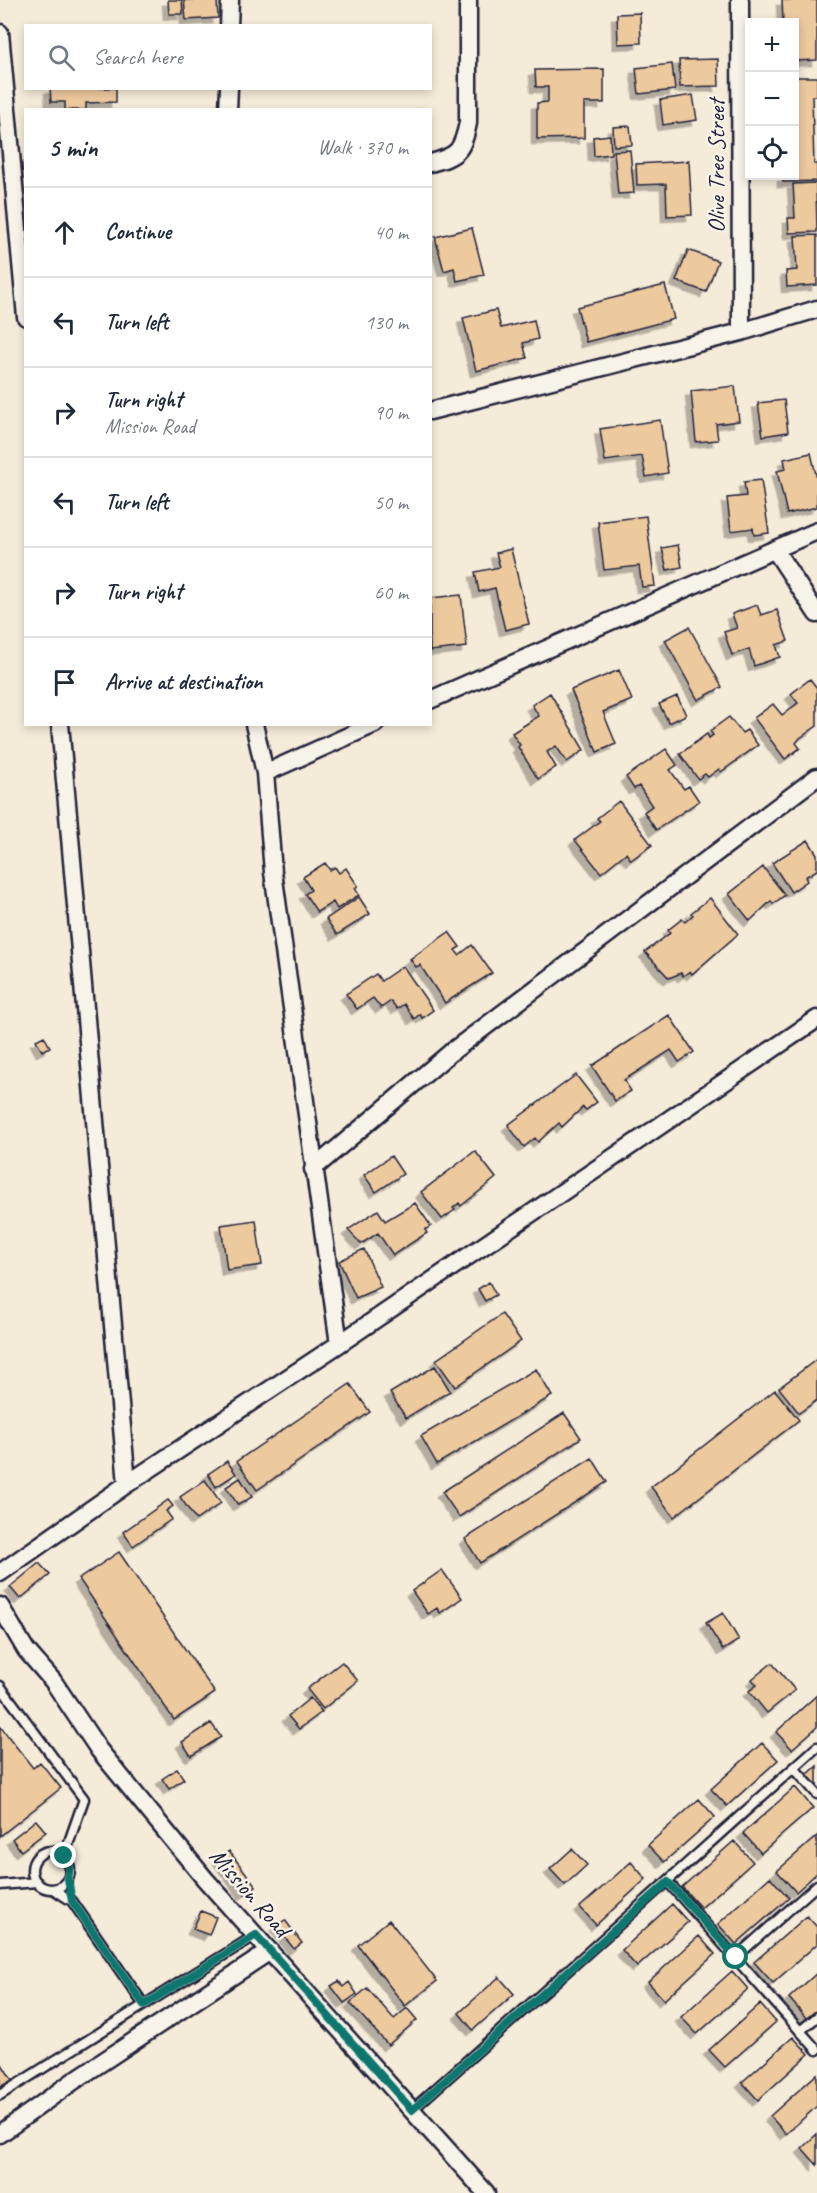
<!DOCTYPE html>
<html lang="en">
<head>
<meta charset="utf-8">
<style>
  :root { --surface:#fff; --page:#f2f2f3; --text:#1f2937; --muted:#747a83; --line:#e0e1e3 }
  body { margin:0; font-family:Caveat,sans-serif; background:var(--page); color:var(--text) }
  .controls { position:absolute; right:18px; top:18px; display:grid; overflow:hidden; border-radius:0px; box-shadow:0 3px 9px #0003 }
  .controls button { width:54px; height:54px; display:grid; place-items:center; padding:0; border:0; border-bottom:2px solid var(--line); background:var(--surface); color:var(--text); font:30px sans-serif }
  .stop { position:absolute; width:18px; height:18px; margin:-14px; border:4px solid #0f766e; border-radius:50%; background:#fff }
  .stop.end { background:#0f766e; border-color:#fff; box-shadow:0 2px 6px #0008 }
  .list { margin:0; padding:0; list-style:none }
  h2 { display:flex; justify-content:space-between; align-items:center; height:78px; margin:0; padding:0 24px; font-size:26px }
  h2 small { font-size:20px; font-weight:400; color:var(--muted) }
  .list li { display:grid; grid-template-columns:39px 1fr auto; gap:18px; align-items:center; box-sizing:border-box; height:90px; padding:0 24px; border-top:2px solid var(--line) }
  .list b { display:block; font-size:22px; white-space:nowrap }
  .list p { margin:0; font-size:20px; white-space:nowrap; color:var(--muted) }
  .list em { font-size:20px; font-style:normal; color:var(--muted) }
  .icon { flex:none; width:33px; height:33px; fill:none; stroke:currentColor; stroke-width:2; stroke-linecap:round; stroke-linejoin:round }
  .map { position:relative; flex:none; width:817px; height:2193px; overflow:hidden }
  .search { position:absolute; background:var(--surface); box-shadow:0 3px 9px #0003; left:24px; top:24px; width:408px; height:66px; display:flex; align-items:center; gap:15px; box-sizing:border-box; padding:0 21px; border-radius:0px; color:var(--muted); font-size:22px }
  .panel { position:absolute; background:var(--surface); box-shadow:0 3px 9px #0003; left:24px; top:108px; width:408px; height:618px; border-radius:0px }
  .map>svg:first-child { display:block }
  .building { fill:#edc99e; stroke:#22223b; stroke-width:1.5; filter:url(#shadow) }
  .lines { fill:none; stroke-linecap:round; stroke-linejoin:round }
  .service-casing { stroke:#22223b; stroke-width:13 }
  .minor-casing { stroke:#22223b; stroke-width:21 }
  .service { stroke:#f7f3e8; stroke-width:8 }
  .minor { stroke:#f7f3e8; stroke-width:16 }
  .route { stroke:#0f766e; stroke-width:8 }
  .labels { text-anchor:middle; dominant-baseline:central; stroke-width:5; stroke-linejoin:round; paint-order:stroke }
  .street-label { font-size:24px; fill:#22223b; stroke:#f7f3e8 }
</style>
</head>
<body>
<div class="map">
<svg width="817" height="2193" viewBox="0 0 817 2193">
  <defs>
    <filter id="shadow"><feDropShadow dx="-5.5" dy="5.5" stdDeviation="0" flood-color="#0004"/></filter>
  </defs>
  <rect width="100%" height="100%" fill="#f5ebd9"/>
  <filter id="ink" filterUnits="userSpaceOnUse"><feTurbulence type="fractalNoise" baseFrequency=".0167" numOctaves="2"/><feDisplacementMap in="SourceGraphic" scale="12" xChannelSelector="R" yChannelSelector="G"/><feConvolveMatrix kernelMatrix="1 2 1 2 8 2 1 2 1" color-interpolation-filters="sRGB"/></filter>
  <g filter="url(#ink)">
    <path class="building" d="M168 0H182L183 14H169Z
      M184 0H217L218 18 186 20Z
      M782 0H817V60L794 61V22H783Z
      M640 13 641 43 618 44 617 14Z
      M718 59 719 86 680 87 679 60Z
      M672 64 675 90 639 94 636 68Z
      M604 69V103H584V138L537 139V103L548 102V87H536L535 70Z
      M794 77H817V96H812L814 164H817V181L783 182V176H794Z
      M50 88H116V102L86 103V110H65V102H51Z
      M693 95 697 120 663 125 660 100Z
      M630 126 632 145 614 146 613 127Z
      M610 135 611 154 594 156 593 137Z
      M630 150 634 193 618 194 614 151Z
      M689 161 692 215 667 216 666 184 637 185 636 164Z
      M816 183 817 232 789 233 788 218H795L793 184Z
      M472 228 484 275 457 281 454 268 444 271 435 237Z
      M817 235V285L787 287 786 271 797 270 795 236Z
      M688 250 718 261 706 292 676 281Z
      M665 285 674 319 586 342 577 307Z
      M496 310 501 328 534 320 538 339 523 343 527 358 476 371 463 318Z
      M735 386 739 421 716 424 718 440 696 442 691 391Z
      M784 400 788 432 763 436 758 403Z
      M660 420 668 473 646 477 642 456 605 461 600 429Z
      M811 453 817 479V507L787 514 777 471 786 469 784 459Z
      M761 480 769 533 754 535 753 528 731 531 727 498 746 496 744 482Z
      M646 516 655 586 642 587 639 566 604 570 598 522Z
      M678 545 682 567 667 570 662 548Z
      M511 549 529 624 505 630 495 588 479 592 475 572 500 567 496 553Z
      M461 595 467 647 430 651V598Z
      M757 605 761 615 777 610 788 641 776 645 780 657 754 666 749 649 732 655 724 632 737 628 732 614Z
      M689 627 722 687 698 700 665 640Z
      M619 670 632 700 603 712 616 744 597 752 571 690Z
      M810 679 817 688V726L800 738 796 743 800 748 785 759 754 718 773 704 782 715 798 703 791 694Z
      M550 693 584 750 567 762 556 746 547 752 556 767 538 779 518 747 520 745 512 733 539 716 532 705Z
      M677 696 686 715 669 723 659 704Z
      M729 717 742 733 747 730 758 745 721 772 719 769 708 777 705 774 698 779 680 754 707 734 709 738 713 735 710 731Z
      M666 749 677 765 670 770 684 789 689 786 699 801 656 830 644 812 652 806 639 786 634 789 626 777Z
      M619 801 652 845 631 860 626 853 601 873 575 840 600 821 597 818Z
      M808 840 817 854V870L805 877 807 881 791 892 772 863Z
      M325 863 330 870 335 867 339 873 346 868 358 886 355 888 359 895 337 909 333 902 317 912 305 894 311 890 303 877Z
      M763 867 785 895 773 904 771 901 750 921 729 894Z
      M359 897 370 914 337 935 326 919Z
      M710 898 738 934 692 974 690 971 683 976 681 973 669 978 645 952 670 933 668 930 682 919 685 922 693 915 691 913Z
      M449 932 460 947 455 950 459 955 472 945 492 973 445 1003 420 965 416 967 410 959Z
      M403 966 433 1010 422 1018 420 1014 414 1019 404 1004 397 1009 391 1001 381 1008 373 998 357 1009 346 994 376 974 381 981Z
      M669 1015 694 1052 679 1062 671 1050 624 1080 631 1091 615 1101 592 1066Z
      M44 1036 50 1047 42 1051 36 1040Z
      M576 1075 597 1102 586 1110 583 1107 562 1127 559 1123 538 1142 535 1138 524 1147 508 1125Z
      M475 1151 496 1178 461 1206 459 1203 453 1208 455 1210 442 1219 421 1192Z
      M391 1156 403 1174 376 1192 364 1175Z
      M415 1203 431 1226 425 1230 427 1233 393 1255 378 1233 361 1244 348 1230 378 1210 385 1221Z
      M256 1220 262 1265 227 1270 221 1225Z
      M364 1249 381 1287 356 1298 339 1261Z
      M489 1282 496 1295 485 1301 478 1289Z
      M502 1314 521 1341 455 1387 436 1360Z
      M817 1359V1400L799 1413 779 1388Z
      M435 1366 450 1391 406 1418 390 1393Z
      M536 1369 552 1396 437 1464 421 1436Z
      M350 1384 370 1412 257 1490 237 1461Z
      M775 1390 799 1420 674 1517 651 1487Z
      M564 1413 581 1438 459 1517 442 1492Z
      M592 1458 607 1482 480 1563 465 1539Z
      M227 1461 236 1474 216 1487 208 1474Z
      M240 1478 252 1497 238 1505 226 1487Z
      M205 1480 221 1503 196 1520 180 1497Z
      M168 1500 173 1506 166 1511 172 1519 133 1546 123 1532Z
      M119 1552 215 1693 174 1720 79 1579Z
      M39 1563 50 1575 20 1599 10 1587Z
      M442 1570 462 1598 440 1613 437 1608 428 1614 412 1591Z
      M723 1613 739 1640 723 1650 706 1623Z
      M342 1662 358 1681 323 1709 307 1689Z
      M772 1663 795 1690 767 1713 749 1691 757 1685 752 1679Z
      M817 1695V1727L792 1749 776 1732Z
      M310 1698 322 1712 299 1729 288 1716Z
      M211 1723 221 1737 191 1756 182 1742Z
      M0 1726 33 1768 40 1762 61 1788 0 1836Z
      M762 1743 778 1760 727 1806 711 1789Z
      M817 1766V1786L807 1775Z
      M177 1769 184 1779 169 1789 162 1779Z
      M795 1787 813 1808 761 1853 743 1833Z
      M699 1799 715 1817 664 1862 648 1845Z
      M36 1820 46 1832 21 1851 12 1839Z
      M817 1836V1873L796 1892 777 1871Z
      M734 1841 753 1862 701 1908 682 1887Z
      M572 1849 587 1865 565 1885 550 1869Z
      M229 1851 256 1886 245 1894 219 1859Z
      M631 1862 646 1879 596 1925 580 1907Z
      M770 1877 789 1898 736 1944 718 1924Z
      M672 1904 688 1922 637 1967 622 1950Z
      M201 1911 216 1917 209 1935 193 1929Z
      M807 1916 817 1927V1944L773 1983 754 1962Z
      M285 1920 302 1943 294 1949 276 1926Z
      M389 1920 437 1981 405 2006 358 1945Z
      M699 1936 715 1954 664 2000 648 1982Z
      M732 1971 748 1989 697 2034 681 2017Z
      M817 1973V2010L807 2019 789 1998Z
      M499 1977 514 1994 473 2030 459 2013Z
      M339 1981 343 1987 349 1982 357 1994 344 2003 331 1986Z
      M367 1988 394 2019 407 2008 417 2020 388 2045 350 2003Z
      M760 2004 776 2022 725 2067 709 2050Z
      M793 2037 809 2054 758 2100 742 2082Z
      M0 2061 12 2080 0 2087Z
      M817 2074V2106L786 2134 770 2116Z
      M817 2134V2165L802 2148Z"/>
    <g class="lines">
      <defs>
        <path id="service" d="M0 1686 84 1799 64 1856
          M794 1768 817 1794
          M32 1870a19 19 0 1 1 38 0a19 19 0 1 1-38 0Z
          M668 1882 817 2050
          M0 1885 37 1882
          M53 1889 72 1901 144 2005
          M736 1957 817 1885
          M800 2031 817 2017
          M0 2095 256 1935
          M412 2110 817 1747"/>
        <path id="minor" d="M740 0 741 332
          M229 26 230 0
          M0 33 26 317
          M228 110 229 88
          M430 163C458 156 462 151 468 123V0
          M430 411 741 332 817 309
          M775 550 817 614
          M430 700 817 531
          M60 724 127 1484
          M254 724 265 773 273 872 339 1344
          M265 773 375 724
          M313 1169 450 1053 817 777
          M0 1573 127 1484 339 1344 817 1019
          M0 1606 26 1650 53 1681 99 1750 205 1879 486 2193
          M0 2134 75 2080 270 1951"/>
      </defs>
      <use href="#service" class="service-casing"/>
      <use href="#minor" class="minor-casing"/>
      <use href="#service" class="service"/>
      <use href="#minor" class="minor"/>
    </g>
  </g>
  <g class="lines" filter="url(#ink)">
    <path class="route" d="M64 1856 70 1867 68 1879 72 1901 144 2005 256 1935 412 2110 668 1882 736 1957"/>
  </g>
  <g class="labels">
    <g class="street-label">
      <text transform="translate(716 166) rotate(-90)">Olive Tree Street</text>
      <text transform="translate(250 1892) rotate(49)">Mission Road</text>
    </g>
  </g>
</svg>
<div class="controls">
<button>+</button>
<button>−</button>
<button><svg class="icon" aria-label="locate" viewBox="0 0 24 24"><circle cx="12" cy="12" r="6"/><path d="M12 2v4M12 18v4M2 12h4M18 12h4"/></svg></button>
</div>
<div class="stop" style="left:736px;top:1957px"></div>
<div class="stop end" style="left:64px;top:1856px"></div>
<div class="search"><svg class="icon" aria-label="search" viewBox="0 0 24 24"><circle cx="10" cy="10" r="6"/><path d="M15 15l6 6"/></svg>Search here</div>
<section class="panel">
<h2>5 min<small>Walk · 370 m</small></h2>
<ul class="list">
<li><svg class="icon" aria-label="ahead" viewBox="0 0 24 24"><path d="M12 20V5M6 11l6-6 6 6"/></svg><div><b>Continue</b></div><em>40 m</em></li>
<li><svg class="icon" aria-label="left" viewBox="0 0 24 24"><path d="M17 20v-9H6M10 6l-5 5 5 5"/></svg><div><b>Turn left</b></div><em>130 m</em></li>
<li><svg class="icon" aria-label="right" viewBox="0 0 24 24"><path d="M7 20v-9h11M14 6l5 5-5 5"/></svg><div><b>Turn right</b><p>Mission Road</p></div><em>90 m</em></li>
<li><svg class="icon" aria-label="left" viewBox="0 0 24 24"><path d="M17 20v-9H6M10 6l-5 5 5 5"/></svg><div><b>Turn left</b></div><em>50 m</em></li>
<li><svg class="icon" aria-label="right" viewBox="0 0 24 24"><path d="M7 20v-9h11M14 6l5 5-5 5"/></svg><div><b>Turn right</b></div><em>60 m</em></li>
<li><svg class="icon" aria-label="arrive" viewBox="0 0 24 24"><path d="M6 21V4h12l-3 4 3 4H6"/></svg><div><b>Arrive at destination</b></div></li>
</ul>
</section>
</div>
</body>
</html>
